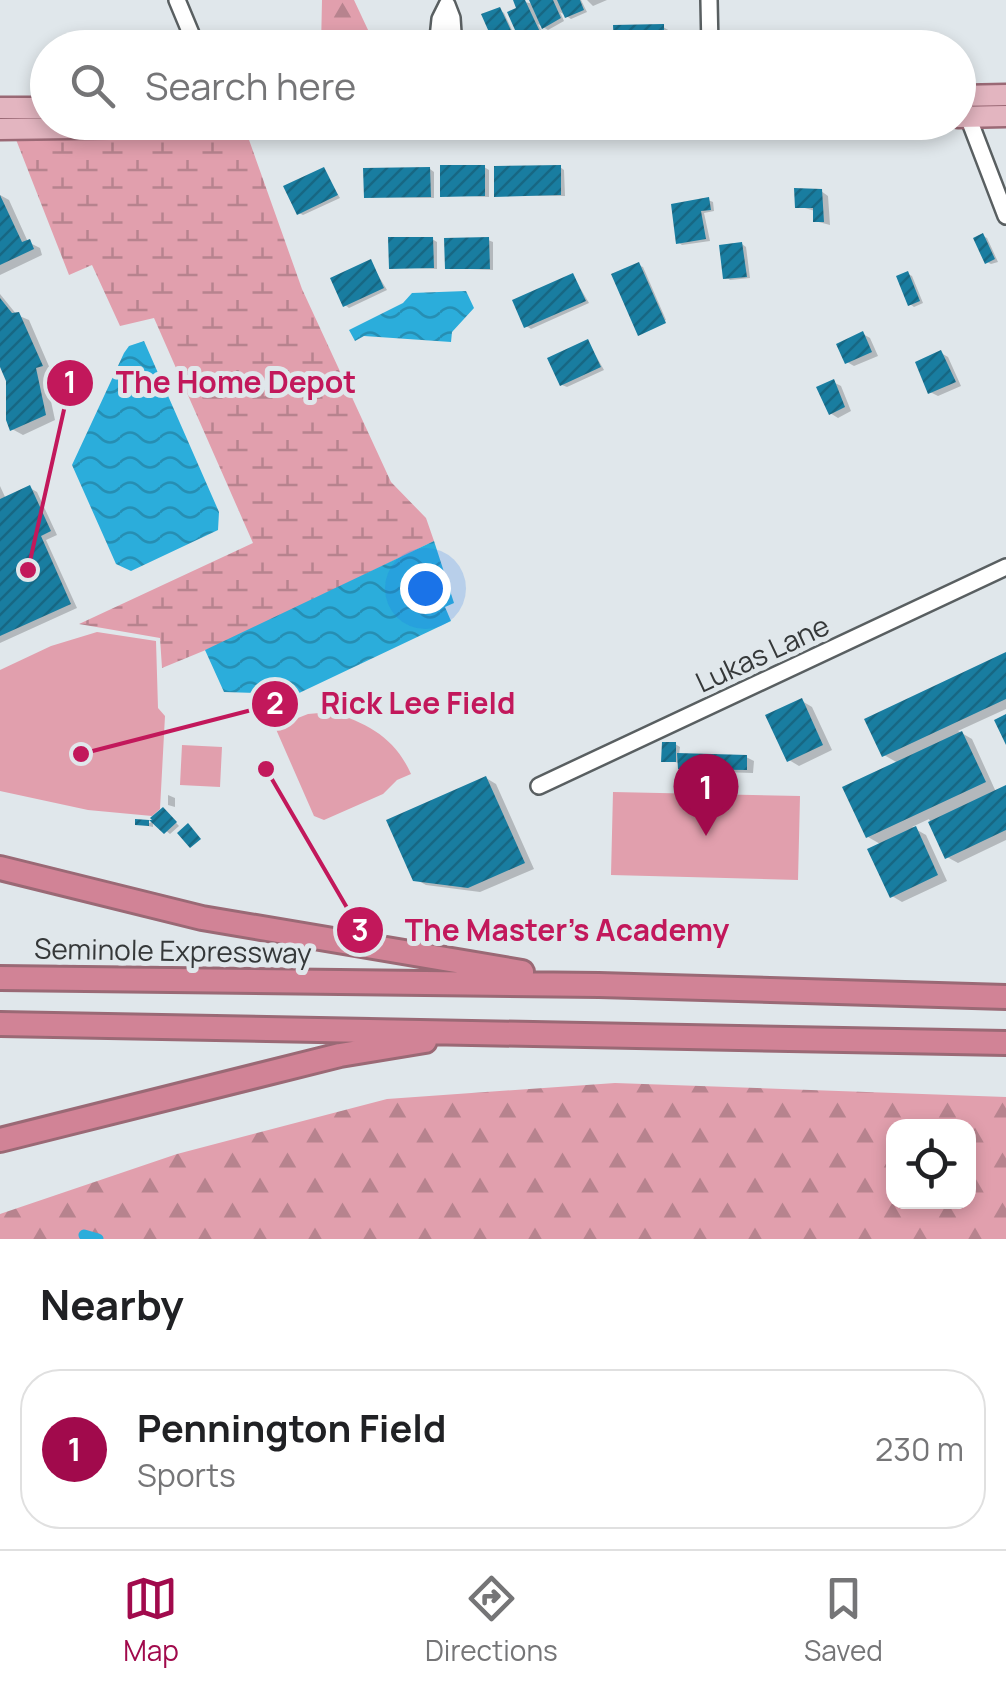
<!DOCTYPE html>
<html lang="en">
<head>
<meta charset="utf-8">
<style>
  :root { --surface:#fff; --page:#f6f6f6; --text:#202124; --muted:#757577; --line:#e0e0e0; --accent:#a10a4c }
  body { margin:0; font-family:Manrope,sans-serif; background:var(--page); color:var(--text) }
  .controls { position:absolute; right:30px; bottom:30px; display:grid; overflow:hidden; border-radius:20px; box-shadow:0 5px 15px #0003 }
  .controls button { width:90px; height:90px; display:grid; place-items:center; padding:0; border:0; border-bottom:2px solid var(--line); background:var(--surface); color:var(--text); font:50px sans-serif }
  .you { position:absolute; left:425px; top:588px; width:35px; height:35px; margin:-25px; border:8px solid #fff; border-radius:50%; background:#1a73e8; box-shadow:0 0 0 15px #1a73e833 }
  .badge { display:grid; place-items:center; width:65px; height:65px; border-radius:50%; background:var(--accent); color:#fff; font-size:32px; font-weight:700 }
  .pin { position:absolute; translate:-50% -82px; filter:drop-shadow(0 2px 5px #0008) }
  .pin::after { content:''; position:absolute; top:52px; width:35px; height:30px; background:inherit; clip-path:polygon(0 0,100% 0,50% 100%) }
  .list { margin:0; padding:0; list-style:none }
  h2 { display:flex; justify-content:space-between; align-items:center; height:130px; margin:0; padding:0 40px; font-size:42px }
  h2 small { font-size:32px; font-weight:400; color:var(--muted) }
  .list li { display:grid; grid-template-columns:65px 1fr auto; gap:30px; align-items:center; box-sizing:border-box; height:160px; margin:0 20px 20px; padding:0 20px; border:2px solid var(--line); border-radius:40px }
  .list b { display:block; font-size:38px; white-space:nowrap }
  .list p { margin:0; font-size:32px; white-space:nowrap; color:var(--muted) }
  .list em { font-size:32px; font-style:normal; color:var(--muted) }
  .icon { flex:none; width:55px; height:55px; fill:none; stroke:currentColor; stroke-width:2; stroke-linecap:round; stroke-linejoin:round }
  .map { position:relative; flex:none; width:1006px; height:1239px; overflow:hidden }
  .search { position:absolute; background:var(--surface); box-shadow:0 5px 15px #0003; left:30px; right:30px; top:30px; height:110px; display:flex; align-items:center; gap:25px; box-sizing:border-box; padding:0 35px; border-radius:55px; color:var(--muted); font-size:38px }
  .sheet { height:310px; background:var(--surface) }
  nav { display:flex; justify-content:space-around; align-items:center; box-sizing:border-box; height:140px; border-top:2px solid var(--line); background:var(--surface); font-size:28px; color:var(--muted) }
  nav a { display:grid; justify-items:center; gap:5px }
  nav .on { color:var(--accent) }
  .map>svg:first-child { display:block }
  .forest { fill:url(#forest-firs); fill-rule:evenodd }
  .wetland { fill:url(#wetland-marsh) }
  .pitch { fill:#e19fad }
  .water { fill:url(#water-waves) }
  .shadow { fill:#0003 }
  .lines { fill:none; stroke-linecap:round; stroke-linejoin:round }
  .canal { stroke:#2baddb; stroke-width:11 }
  .building { fill:url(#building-hatch) }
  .minor-casing { stroke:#595f61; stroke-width:20 }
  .major-casing { stroke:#9a6975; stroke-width:25 }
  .highway-casing { stroke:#9a6975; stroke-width:28 }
  .minor { stroke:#fff; stroke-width:15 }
  .major { stroke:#e3b5c0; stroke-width:20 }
  .highway { stroke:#d18396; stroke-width:22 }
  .labels { text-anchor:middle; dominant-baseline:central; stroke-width:10; stroke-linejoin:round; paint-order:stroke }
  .street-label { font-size:28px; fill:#353839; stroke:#e0e7eb }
  .leader { fill:none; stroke:#c2185b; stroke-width:4 }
  .callout-dot { fill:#c2185b; stroke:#e0e7eb; stroke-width:4 }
  .mark-label { font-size:30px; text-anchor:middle; font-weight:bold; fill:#fff }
  .callout-label { font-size:30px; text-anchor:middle; font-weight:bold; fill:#c2185b; stroke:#e0e7eb; stroke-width:10; stroke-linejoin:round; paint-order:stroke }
</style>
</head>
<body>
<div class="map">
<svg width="1006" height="1239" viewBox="0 0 1006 1239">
  <defs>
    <pattern id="forest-firs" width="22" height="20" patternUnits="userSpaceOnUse" patternTransform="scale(2.5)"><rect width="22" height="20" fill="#e19fad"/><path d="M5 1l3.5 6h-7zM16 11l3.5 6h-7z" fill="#b7838e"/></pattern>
    <pattern id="wetland-marsh" width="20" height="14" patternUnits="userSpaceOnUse" patternTransform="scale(2.5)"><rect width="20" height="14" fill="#e19fad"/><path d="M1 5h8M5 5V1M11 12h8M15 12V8" fill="none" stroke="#b7838e"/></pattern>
    <pattern id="water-waves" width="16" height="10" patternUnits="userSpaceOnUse" patternTransform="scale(2.5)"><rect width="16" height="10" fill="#2baddb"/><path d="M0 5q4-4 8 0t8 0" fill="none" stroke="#268eb3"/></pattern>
    <pattern id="building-hatch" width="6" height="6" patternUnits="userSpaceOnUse" patternTransform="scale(2.5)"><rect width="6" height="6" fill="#197da0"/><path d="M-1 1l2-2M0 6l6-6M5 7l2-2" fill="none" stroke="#176783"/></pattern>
  </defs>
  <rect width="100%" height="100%" fill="#e0e7eb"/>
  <path class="forest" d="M322 0H354L376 47H321Z
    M615 1083 1006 1097V1239H0V1214L177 1154 387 1099ZM894 1126H968V1202H894Z"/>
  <path class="wetland" d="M15 137H248L302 289 391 482 426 518 434 541 230 640 162 668 160 638 79 624 253 543 154 318 120 326 92 265 69 275Z"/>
  <path class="pitch" d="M97 632 156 641 158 708 165 716 160 809 152 816 88 810 0 791V670L51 646Z
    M331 712C368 723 395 738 411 774L397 780 383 794 324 820 314 816 275 727 308 714Z
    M182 745 222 747 220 787 180 785Z
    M613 792 800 796 798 880 611 875Z"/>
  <path class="water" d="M466 291 474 308 452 332 451 342 364 336 355 341 349 330 403 303 412 293Z
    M144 341 219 512 218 530 131 571 116 564 72 465 124 353 129 346Z
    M434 541 454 603 445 607 451 621 297 694 224 692 205 650Z"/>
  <path class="shadow" d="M517 0 533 4 532 0H581L587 12 571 19 560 12 564 21 548 30 538 24 544 36 533 41 521 37Z
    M587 0H607L593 6Z
    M500 10 504 13 518 43 509 48H498L484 16Z
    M663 27 670 31 671 48H616Z
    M484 167 489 170V197L443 195Z
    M560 167 564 170 565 196 497 195Z
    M430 169 434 172V198L366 197Z
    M324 170 340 198 303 215 299 213Z
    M821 191 828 196 830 225 815 221V211L798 206Z
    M0 195 9 200 28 242 40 248 42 255 0 275Z
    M708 200 713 202 714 211 704 213 710 241 682 245 678 242Z
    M983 236 987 238 998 262 991 264 987 262Z
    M432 239 437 242V269L391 267Z
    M488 240 493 242V270L447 268Z
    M742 244 746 247 750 278 730 280 726 277Z
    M370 262 387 290 349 308 345 305Z
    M638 265 643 267 666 320 639 333Z
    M908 274 912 276 923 303 914 307 910 304Z
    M573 276 589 303 531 329 526 326Z
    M0 294 17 315 29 320 51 371 45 373 55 420 23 435 12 429 9 380 0 360Z
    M863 334 870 338 878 356 854 366 847 362Z
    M588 342 604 370 567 387 562 385Z
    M941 353 948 357 961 386 938 396 930 392Z
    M833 382 841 386 851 411 838 418 830 413Z
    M0 486 6 499 30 488 37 492 57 535 46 540 77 608 0 643Z
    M1006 655V709L958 731 972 739 996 792 1006 788V840L958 863 947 857 929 819 912 827 926 835 947 881 902 902 892 896 882 845 868 837 898 763 884 755Z
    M802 701 812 707 832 750 799 766 789 760Z
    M675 744 680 747 679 755 746 757 754 761 753 773 688 771 680 763 664 760Z
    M486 778 496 784 534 869 480 892 426 885 415 879Z
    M168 795 175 798V807L168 805Z
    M164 810 179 826 170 834 153 820V827L138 824 150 823Z"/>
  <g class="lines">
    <path class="canal" d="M84 1235 98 1239"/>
  </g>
  <path class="building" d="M513 0H525L541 34 527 40 525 36 519 39 507 12 516 8Z
    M529 0H553L561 18 542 29Z
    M557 0H580L584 10 565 18Z
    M500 7 516 41 496 48 481 14Z
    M664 24V48H614L613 25Z
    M440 165H485V196L440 197Z
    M561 165V195L494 197V166Z
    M324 167 338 195 297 215 283 186Z
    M430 167 431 197 364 198 363 168Z
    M794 188 822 189 824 222H813V208H795Z
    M0 195 22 242 30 239 34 249 0 265Z
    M709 197 711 210 701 211 706 239 676 244 671 204Z
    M983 233 995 259 985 264 973 238Z
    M388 237H433L434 268 389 269Z
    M489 237 490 269H445L444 238Z
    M742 242 747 277 723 279 719 245Z
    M371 259 384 288 343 307 330 278Z
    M639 262 666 323 638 336 611 274Z
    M908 271 920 301 908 306 896 276Z
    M573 273 586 301 524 328 512 300Z
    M0 298 12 313 19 312 43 366 36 368 46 415 10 431 6 420V381L0 367Z
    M863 331 872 352 845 364 836 344Z
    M588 339 601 367 560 386 547 358Z
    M941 350 956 382 928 394 915 362Z
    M834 379 845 407 829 415 816 387Z
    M30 485 51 531 41 536 71 604 0 636V499Z
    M1006 652V699L882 757 864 719Z
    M802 698 823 745 787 762 765 715Z
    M1006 714V745L994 720Z
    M962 731 986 782 866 838 842 787Z
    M662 742H676V762H661Z
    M677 753 747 755V770L678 769Z
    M486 776 525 863 468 888 413 881 386 820Z
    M1006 785V830L945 859 928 822Z
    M163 807 177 822 164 834 149 820V826L135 825V819L149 820H152L150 818Z
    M188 823 201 839 190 848 177 833Z
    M916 826 938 875 890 898 867 849Z"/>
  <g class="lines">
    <defs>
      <path id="minor" d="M177 0 197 48
        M709 0 710 48
        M437 48 440 19 447 5 452 18 454 48
        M965 109 1006 216
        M539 786 1006 567"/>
      <path id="major" d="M958 96 1006 95
        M0 108H48
        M958 117 1006 116
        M0 129 512 122"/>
      <path id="highway" d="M0 868 202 918 522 972
        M0 978 599 985 1006 997
        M0 1024 1006 1043
        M0 1140 340 1055 425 1041"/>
    </defs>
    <use href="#minor" class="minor-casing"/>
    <use href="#major" class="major-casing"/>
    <use href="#highway" class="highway-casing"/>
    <use href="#minor" class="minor"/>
    <use href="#major" class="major"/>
    <use href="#highway" class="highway"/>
  </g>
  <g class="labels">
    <g class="street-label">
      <text transform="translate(762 653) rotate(-25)">Lukas Lane</text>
      <text transform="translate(173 950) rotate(1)">Seminole Expressway</text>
    </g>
  </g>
  <path class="leader" d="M28 570L70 383M81 754L275 704M266 769L360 930"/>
  <g class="callout-dot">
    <circle cx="28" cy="570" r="10"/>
    <circle cx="81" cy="754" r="10"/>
    <circle cx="266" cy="769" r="10"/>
    <circle cx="70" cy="383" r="25"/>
    <circle cx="275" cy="704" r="25"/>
    <circle cx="360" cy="930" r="25"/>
  </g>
  <g class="mark-label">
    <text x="70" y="393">1</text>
    <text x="275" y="714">2</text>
    <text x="360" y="941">3</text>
  </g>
  <g class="callout-label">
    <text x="236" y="393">The Home Depot</text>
    <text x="418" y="714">Rick Lee Field</text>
    <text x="567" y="941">The Master's Academy</text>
  </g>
</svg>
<div class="controls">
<button><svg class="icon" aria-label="locate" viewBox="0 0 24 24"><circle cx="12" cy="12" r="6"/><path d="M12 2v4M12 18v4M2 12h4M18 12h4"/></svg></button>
</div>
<div class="you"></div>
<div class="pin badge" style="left:706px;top:836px">1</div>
<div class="search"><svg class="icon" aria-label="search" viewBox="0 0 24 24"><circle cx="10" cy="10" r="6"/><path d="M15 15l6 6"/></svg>Search here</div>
</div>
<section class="sheet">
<h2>Nearby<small></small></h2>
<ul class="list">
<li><span class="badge">1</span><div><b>Pennington Field</b><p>Sports</p></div><em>230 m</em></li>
</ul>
</section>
<nav>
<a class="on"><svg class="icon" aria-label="map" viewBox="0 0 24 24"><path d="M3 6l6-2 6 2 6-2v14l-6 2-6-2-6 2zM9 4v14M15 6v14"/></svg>Map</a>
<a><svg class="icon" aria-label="directions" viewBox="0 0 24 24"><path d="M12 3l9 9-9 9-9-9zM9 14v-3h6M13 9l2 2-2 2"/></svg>Directions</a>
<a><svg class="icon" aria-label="saved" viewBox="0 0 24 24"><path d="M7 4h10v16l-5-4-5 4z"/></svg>Saved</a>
</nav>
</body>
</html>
